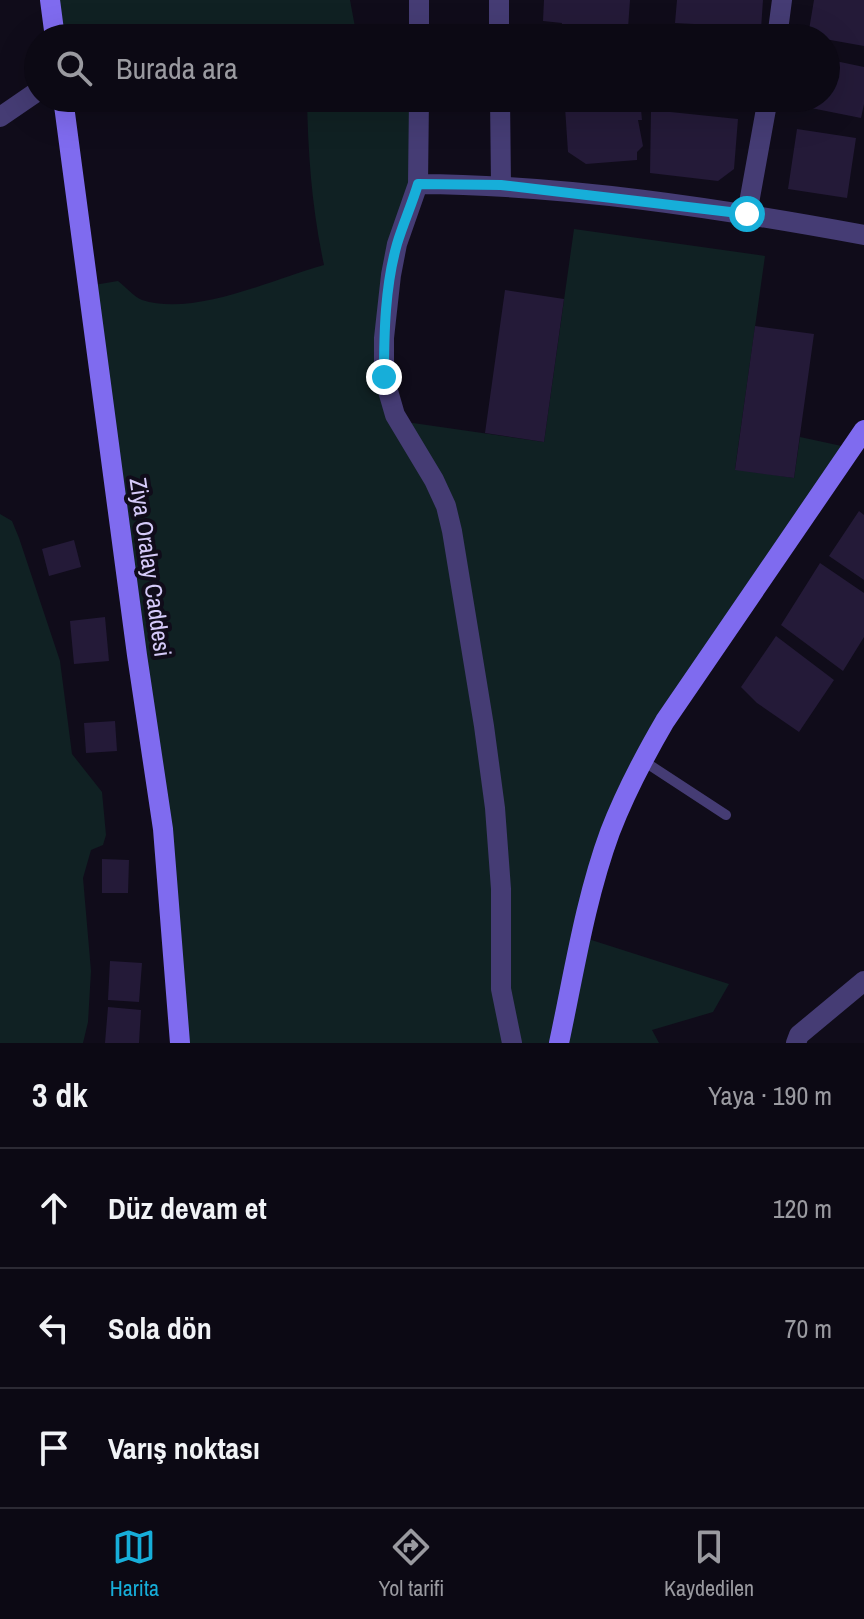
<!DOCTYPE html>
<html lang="tr">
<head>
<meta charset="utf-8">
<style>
  :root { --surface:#0c0914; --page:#15121d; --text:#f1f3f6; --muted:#9a9aa0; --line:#2c2a34; --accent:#17aed9 }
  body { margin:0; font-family:"Archivo Narrow",sans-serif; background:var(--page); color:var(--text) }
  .stop { position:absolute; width:24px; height:24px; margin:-18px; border:6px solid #17aed9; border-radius:50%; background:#fff }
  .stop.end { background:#17aed9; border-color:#fff; box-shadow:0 2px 8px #0008 }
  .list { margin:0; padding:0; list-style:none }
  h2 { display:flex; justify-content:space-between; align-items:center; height:104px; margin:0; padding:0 32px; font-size:34px }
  h2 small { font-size:26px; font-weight:400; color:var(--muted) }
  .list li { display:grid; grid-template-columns:52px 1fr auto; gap:24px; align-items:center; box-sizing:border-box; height:120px; padding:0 32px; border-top:2px solid var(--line) }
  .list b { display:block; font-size:30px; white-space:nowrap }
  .list em { font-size:26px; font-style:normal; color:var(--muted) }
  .icon { flex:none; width:44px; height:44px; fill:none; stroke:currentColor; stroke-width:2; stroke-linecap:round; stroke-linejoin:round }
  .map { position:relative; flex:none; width:864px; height:1043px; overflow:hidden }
  .search { position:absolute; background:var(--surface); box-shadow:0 8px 32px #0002; left:24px; right:24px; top:24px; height:88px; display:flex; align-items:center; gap:20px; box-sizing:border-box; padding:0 28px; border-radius:44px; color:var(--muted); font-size:30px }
  .sheet { height:464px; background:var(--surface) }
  nav { display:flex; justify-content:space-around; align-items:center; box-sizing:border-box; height:112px; border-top:2px solid var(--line); background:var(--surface); font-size:22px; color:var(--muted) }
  nav a { display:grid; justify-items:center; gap:4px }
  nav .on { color:var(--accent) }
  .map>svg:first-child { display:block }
  .green { fill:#102123 }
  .building { fill:#241a38 }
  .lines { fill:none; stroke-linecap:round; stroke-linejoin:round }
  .lane { stroke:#453c74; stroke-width:10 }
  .street { stroke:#453c74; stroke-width:20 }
  .secondary { stroke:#7f6bef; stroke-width:20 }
  .route { stroke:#17aed9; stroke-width:10 }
  .labels { text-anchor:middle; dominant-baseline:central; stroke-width:8; stroke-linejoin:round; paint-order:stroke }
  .street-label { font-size:24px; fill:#d5caf9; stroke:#100c1a }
</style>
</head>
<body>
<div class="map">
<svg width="864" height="1043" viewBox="0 0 864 1043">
  <rect width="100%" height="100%" fill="#100c1a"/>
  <path class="green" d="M50 0H350L357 38H55Z
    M307 98H419L418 184 384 338 399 421 544 442 574 229 765 256 735 469 794 478 800 437 851 448 636 771 582 937 729 984 713 1012 652 1030 659 1043H180L88 286 118 281C125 286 134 297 142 300 194 317 273 279 324 265 312 209 308 155 307 98Z
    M0 514 12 521 19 538 60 661 72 754 102 792 106 835 103 845 91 850 83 878 91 971 88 1022 83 1043H0Z"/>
  <path class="building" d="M544 0H630L628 28 611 27 612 33 561 29 562 23 543 21Z
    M677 0H763L761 29 743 28 745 35 694 31V24L675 23Z
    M814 0H864V46L808 36Z
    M826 59 864 67V104L861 118 796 105 797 98H826Z
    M640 99 642 120H638L643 146 637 152V160L586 164 568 152 565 107Z
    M651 110 738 119 734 169 718 181 650 173Z
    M797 129 856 138 847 198 788 189Z
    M505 290 564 299 544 442 485 433Z
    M755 326 814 334 794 478 735 470Z
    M859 511 864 515V580L829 556Z
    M74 540 81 567 49 576 42 549Z
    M820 563 864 593V637L843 671 781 625Z
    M105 617 109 661 74 664 70 621Z
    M776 636 834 680 799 732 757 703 741 687Z
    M115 721 117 751 86 753 84 723Z
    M102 859 129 860 128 893H102Z
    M110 961 142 963 139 1002 108 1000Z
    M108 1007 141 1010 139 1043H105Z"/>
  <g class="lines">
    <path class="lane" d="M642 760 726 815"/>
    <path class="street" d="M499 0V38
      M419 38V0
      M777 38 782 0
      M419 98 418 184 397 244 391 275 384 338V377L395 415 434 480 446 506 452 531 484 726 495 808 501 889V989L512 1043
      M500 98 501 185
      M0 117 38 91
      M418 184C568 185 717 208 864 235
      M747 214 768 98
      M796 1043 799 1035 864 981"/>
    <path class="secondary" d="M50 0 55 38
      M63 98 137 655 163 829 180 1043
      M559 1043C574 973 585 900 610 832 625 793 644 757 665 721L864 430"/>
  </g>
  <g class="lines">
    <path class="route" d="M384 377C384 333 385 286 397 244 403 224 412 204 418 184L501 185 747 214"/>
  </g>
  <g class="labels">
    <g class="street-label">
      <text transform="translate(151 567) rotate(82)">Ziya Oralay Caddesi</text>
    </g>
  </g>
</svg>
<div class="stop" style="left:747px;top:214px"></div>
<div class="stop end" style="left:384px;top:377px"></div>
<div class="search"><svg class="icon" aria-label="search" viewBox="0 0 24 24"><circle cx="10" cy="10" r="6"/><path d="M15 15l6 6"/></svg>Burada ara</div>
</div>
<section class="sheet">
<h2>3 dk<small>Yaya · 190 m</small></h2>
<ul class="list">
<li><svg class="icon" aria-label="ahead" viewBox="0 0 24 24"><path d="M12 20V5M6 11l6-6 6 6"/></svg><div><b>Düz devam et</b></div><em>120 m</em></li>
<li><svg class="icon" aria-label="left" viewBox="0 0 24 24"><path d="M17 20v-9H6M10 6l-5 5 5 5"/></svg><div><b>Sola dön</b></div><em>70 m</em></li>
<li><svg class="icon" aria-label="arrive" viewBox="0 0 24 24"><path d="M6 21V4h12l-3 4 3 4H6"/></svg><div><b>Varış noktası</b></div></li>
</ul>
</section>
<nav>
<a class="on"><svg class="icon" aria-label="map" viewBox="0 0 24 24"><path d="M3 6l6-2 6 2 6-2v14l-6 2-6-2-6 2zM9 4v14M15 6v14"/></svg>Harita</a>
<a><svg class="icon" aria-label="directions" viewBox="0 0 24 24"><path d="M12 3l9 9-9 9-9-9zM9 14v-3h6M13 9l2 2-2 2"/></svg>Yol tarifi</a>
<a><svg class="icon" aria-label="saved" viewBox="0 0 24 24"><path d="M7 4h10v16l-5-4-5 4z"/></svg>Kaydedilen</a>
</nav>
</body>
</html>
